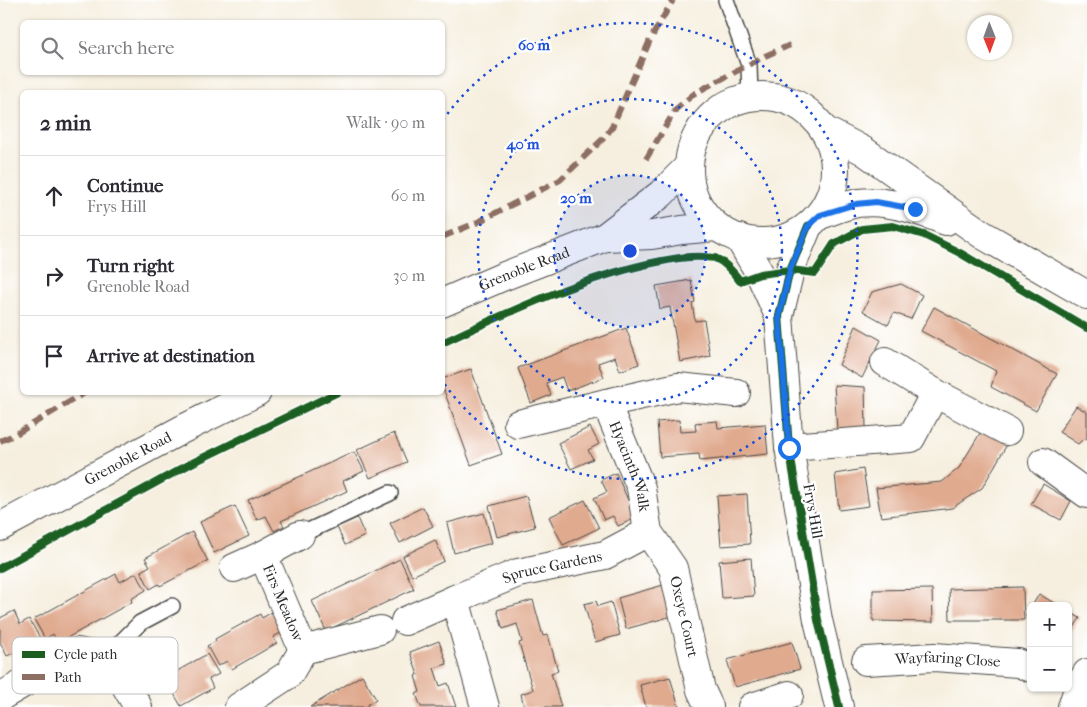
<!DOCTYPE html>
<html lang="en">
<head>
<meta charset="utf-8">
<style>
  :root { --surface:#fff; --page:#f7f7f7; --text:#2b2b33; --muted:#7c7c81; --line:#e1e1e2 }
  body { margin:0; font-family:"IM FELL French Canon",serif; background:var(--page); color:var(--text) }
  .controls { position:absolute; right:15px; bottom:15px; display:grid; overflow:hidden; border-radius:8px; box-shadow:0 1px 4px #0004 }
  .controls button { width:45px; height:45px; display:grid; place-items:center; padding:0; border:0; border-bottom:1px solid var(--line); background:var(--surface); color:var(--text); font:25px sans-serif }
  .compass { position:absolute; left:967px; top:15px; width:45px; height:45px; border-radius:50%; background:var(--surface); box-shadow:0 1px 4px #0004; rotate:179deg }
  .stop { position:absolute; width:15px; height:15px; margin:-11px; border:4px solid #1a73e8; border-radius:50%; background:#fff }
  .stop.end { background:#1a73e8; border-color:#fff; box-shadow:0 1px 5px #0008 }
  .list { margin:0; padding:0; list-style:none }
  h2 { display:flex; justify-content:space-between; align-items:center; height:65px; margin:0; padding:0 20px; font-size:21px }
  h2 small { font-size:16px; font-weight:400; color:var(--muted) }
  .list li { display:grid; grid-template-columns:32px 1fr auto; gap:15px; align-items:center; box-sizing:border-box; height:80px; padding:0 20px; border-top:1px solid var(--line) }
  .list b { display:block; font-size:19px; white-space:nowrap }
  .list p { margin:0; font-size:16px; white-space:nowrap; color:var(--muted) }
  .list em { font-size:16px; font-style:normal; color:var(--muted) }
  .icon { flex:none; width:28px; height:28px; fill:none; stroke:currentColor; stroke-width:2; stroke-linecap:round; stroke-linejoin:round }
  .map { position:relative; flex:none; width:1087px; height:707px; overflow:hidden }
  .search { position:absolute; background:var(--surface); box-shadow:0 1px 4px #0004; left:20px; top:20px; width:425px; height:55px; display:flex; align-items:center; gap:12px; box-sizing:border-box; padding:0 18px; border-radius:8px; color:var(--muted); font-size:19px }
  .panel { position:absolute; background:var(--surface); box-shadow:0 1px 4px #0004; left:20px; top:90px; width:425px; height:305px; border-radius:8px }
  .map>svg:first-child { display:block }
  .building { fill:#e0aa8f }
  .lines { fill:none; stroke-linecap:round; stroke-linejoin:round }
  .lane-casing { stroke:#494846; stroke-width:18 }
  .street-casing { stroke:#494846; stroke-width:30 }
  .secondary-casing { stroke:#494846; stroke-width:30 }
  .lane { stroke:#fff; stroke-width:15 }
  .street { stroke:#fff; stroke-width:28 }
  .secondary { stroke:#fff; stroke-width:28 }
  .quiet { stroke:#8d6e63; stroke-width:6; stroke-dasharray:12 6; stroke-linecap:butt }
  .cycleway-casing { stroke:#fff; stroke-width:11 }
  .cycleway { stroke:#1b5e20; stroke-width:8 }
  .route { stroke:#1a73e8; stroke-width:6 }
  .ring { fill:none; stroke:#1d4ed8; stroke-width:2.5; stroke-dasharray:2.5 5 }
  .labels { text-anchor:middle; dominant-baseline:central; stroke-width:4.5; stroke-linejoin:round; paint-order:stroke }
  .street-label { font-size:15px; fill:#2b2b2b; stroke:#fff }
  .key { fill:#fff; stroke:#bfbfbf; stroke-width:1 }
  .key-label { font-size:14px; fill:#2b2b2b }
  .centre { fill:#1d4ed8; stroke:#fff; stroke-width:2.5 }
  .ring-label { font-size:15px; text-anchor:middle; font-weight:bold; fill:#1d4ed8; stroke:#fff; stroke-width:4.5; stroke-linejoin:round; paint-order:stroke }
</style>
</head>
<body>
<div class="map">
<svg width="1087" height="707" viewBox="0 0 1087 707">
  <rect width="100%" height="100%" fill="#fff"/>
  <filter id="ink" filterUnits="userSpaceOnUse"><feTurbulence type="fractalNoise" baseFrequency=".02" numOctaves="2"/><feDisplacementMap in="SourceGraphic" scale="10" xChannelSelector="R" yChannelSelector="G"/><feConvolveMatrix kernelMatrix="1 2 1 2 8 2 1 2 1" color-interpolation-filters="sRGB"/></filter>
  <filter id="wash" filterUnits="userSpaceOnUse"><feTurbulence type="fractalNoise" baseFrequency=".0096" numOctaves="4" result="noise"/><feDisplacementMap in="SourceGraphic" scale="20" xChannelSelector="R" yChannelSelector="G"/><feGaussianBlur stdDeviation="1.12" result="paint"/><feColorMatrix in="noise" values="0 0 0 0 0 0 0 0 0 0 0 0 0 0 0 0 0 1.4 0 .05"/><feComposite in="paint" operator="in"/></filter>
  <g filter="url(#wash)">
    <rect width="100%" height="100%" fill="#f6efdf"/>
    <g id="blocks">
      <path class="building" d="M691 280 695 302 692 303 695 321 704 320 710 356 680 362 670 307 660 309 656 286Z
        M901 284 922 295 911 319 894 313 888 325 863 311 872 292Z
        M934 307 1057 374 1036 411 991 387 996 371 921 331Z
        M856 326 881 340 862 378 839 365Z
        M626 328 639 364 620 371 615 357 598 363 604 377 567 391 562 377 546 383 551 395 531 403 518 368Z
        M471 369 502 454 471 465 442 385V379Z
        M834 385 865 387 866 428 837 430Z
        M1076 406 1087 412V440L1084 438 1078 444 1059 432Z
        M679 420 680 432 696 431 695 423 717 421 718 428 765 424 768 454 700 461 699 454 660 457 657 422Z
        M590 427 599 444 588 450 593 459 571 469 558 443Z
        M982 430 1009 441 982 488 952 508 881 517 876 488 942 482 959 468Z
        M394 433 407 462 370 478 357 450Z
        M354 452 364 471 343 481 347 491 281 521 284 526 274 531 266 516 257 520 248 500Z
        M863 469 869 506 839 510 835 474Z
        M616 473 636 518 618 526 613 516 604 520 594 498 607 492 601 480Z
        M1043 484 1071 501 1061 520 1031 504Z
        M747 494 750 544 721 546 717 496Z
        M526 496 535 527 497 537 489 506Z
        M585 500 599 528 563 545 549 517Z
        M235 506 249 536 214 553 200 522Z
        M423 507 433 526 400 543 390 523Z
        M484 513 492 543 454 553 447 523Z
        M357 518 365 536 345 545 337 527Z
        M192 532 208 561 160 586 159 584 150 589 141 571 150 566 145 558Z
        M435 540 444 561 412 576 403 556Z
        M751 558 754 596 722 598 719 561Z
        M400 559 414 589 326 631 312 601Z
        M136 573 146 590 131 599 132 602 58 643 53 634 45 639 34 619 116 574 120 582Z
        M667 584 676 615 626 629 618 598Z
        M1023 587 1024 620H950L949 589Z
        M932 589 933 622 873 621V590Z
        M1039 594 1059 606H1032Z
        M533 600 543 636 548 635 558 671 551 673 561 707H524L521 694 533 690 519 643 522 642 517 624 503 629 497 610Z
        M596 601 598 606 611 602 620 635 595 642 584 604Z
        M1031 608V619L1026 616Z
        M14 611 20 624 29 619 40 638 7 656 0 642V618Z
        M1068 611 1080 618 1068 637Z
        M272 612 283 632 273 637 277 643 232 669 227 661 218 666 207 646 216 641 215 639 260 614 262 618Z
        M439 641 447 664 434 668 440 686 448 683 456 707H421L416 694 420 692 415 676 418 675 410 652Z
        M792 642 800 669 735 687 727 660Z
        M207 654 219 674 209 679 213 688 181 706 165 678Z
        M362 675 376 699 367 705 368 707H310Z
        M670 677 679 707H646L640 685Z"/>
    </g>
  </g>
  <g filter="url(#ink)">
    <use href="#blocks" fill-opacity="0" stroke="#494846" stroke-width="1"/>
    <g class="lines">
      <defs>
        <path id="lane" d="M726 0 749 65 750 97
          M300 535 390 493
          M105 658 140 623 172 606"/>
        <g id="street">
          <path d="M808 226 790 270 779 316 789 447 818 620 839 707"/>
          <path d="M739 238 760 274 779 316"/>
          <path d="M885 362 935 393 1007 431"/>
          <path id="s1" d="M606 403 641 488 648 532 673 568 701 690 709 707"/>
          <path d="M518 424 606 403 678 387 736 393"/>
          <path d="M789 447 911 438 935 393"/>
          <path d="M1043 462 1087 494"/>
          <path id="s2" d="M300 535 263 555 303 650"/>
          <path d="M234 568 263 555"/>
          <path d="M405 621 455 599"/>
          <path id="s3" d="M866 661 934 657 1018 663 1031 668"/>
          <path d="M0 697 77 652 105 658 115 667 138 707"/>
          <path d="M239 707 289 674 303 650 380 630"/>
          <path id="s4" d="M485 707 455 599 518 573 605 555 648 532"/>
          <path d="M752 707 789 695"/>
          <path d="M1072 707 1079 686 1087 673"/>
        </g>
        <g id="secondary">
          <circle cx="762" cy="169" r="73"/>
          <path d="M824 130 864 151 983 235 1087 295"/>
          <path d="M820 215C832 211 845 205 858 203 888 199 918 210 946 221"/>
          <path d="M605 237 652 235 682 230 716 227"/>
          <path id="s5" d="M442 303 502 277 605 237 661 194 689 166"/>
          <path id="s6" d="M0 527 181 430 257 392"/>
        </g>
      </defs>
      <use href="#lane" class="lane-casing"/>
      <use href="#street" class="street-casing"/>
      <use href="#secondary" class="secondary-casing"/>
      <use href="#lane" class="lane"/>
      <use href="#street" class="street"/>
      <use href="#secondary" class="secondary"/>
      <path class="quiet" d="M646 159 676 109 695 93 765 56 790 45
        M442 237 476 223 560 180 605 137 612 127 650 40 673 0
        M0 441 16 434 86 392"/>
      <defs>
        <path id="cycleway" d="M808 226 790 270 779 316 789 447 818 620 839 707
          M442 343C513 310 585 276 662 261 677 258 689 256 704 257 707 258 712 257 715 258 725 262 734 273 740 281L760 274 790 270 815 273 834 244 862 229 893 226 924 235 960 253 1087 328
          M0 568 190 464 338 392"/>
      </defs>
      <use href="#cycleway" class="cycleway-casing"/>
      <use href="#cycleway" class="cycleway"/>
    </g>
  </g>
  <g class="lines" filter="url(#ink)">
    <path class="route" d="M789 448 779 316 790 270 808 226 820 215 856 204 876 202 915 209"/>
  </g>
  <circle cx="630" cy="251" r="76" fill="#1d4ed8" fill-opacity=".12"/>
  <g class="ring">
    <circle cx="630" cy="251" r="76"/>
    <circle cx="630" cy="251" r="152"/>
    <path d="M443 120A228 228 0 1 1 443 382"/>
  </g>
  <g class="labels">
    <g class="street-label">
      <text stroke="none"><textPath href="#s5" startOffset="89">Grenoble Road</textPath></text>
      <text stroke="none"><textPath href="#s6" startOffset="145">Grenoble Road</textPath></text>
      <text stroke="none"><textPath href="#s1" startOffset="68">Hyacinth Walk</textPath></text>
      <text transform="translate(813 511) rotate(80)">Frys Hill</text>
      <text stroke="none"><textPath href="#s4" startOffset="215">Spruce Gardens</textPath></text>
      <text stroke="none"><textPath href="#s2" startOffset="94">Firs Meadow</textPath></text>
      <text stroke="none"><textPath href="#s1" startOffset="230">Oxeye Court</textPath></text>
      <text stroke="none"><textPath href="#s3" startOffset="82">Wayfaring Close</textPath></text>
    </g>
  </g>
  <rect x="12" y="637" width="166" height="57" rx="8" class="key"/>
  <rect x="22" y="651" width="23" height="7" fill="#1b5e20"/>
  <rect x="22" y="674" width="23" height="6" fill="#8d6e63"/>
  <g class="key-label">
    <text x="54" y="659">Cycle path</text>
    <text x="54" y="682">Path</text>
  </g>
  <circle cx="630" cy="251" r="8" class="centre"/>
  <g class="ring-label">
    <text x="534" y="50">60 m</text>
    <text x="523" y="149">40 m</text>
    <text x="576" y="203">20 m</text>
  </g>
</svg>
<div class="controls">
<button>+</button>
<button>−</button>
</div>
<svg class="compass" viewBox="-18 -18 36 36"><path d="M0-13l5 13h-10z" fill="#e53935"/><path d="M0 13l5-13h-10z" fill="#7c7c81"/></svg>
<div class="stop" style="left:789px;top:448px"></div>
<div class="stop end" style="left:915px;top:209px"></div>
<div class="search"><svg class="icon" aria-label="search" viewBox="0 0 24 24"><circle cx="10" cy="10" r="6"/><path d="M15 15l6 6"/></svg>Search here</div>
<section class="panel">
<h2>2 min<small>Walk · 90 m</small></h2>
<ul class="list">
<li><svg class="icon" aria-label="ahead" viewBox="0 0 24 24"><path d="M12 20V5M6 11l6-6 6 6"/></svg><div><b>Continue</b><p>Frys Hill</p></div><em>60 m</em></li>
<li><svg class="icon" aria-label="right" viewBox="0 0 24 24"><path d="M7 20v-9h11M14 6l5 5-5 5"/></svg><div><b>Turn right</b><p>Grenoble Road</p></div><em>30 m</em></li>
<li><svg class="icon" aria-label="arrive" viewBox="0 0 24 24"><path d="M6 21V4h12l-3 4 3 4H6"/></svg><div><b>Arrive at destination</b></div></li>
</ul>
</section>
</div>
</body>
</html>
